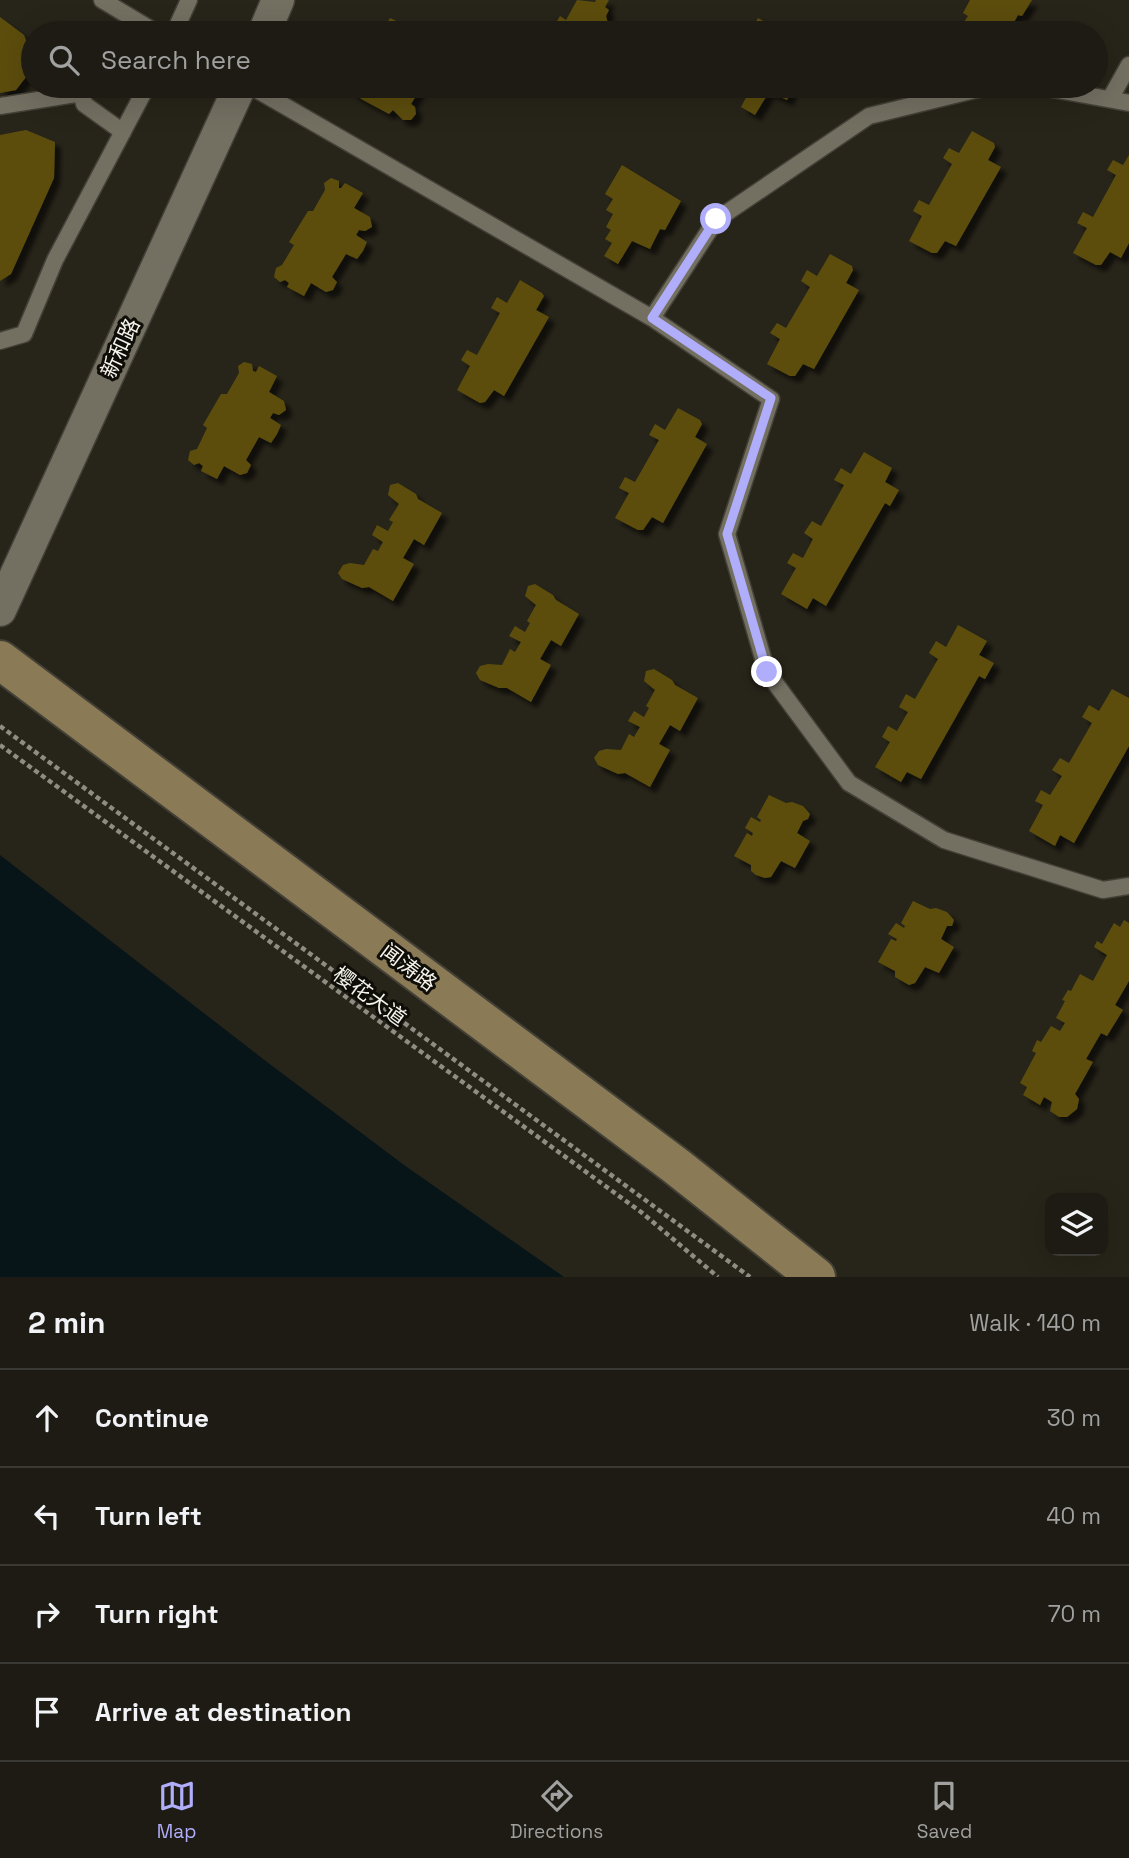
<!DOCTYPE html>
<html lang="en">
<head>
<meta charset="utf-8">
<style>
  :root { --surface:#1d1b13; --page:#25241c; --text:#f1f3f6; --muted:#a0a1a0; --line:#3b3933; --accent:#b0aefa }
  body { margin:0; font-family:"Space Grotesk","Noto Sans SC",sans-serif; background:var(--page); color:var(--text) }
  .controls { position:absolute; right:21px; bottom:21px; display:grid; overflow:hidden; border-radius:14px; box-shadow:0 7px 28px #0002 }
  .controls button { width:63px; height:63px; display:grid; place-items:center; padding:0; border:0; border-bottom:2px solid var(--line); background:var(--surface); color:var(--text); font:35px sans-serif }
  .stop { position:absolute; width:21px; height:21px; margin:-16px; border:5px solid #b0aefa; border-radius:50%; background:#fff }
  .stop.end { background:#b0aefa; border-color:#fff; box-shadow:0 2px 7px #0008 }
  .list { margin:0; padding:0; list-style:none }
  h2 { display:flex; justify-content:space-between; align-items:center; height:91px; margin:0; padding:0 28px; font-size:30px }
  h2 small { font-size:23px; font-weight:400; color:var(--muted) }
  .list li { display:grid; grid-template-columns:46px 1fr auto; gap:21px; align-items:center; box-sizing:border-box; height:98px; padding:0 28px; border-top:2px solid var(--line) }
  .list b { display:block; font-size:26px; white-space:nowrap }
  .list em { font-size:23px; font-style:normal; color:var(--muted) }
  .icon { flex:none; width:38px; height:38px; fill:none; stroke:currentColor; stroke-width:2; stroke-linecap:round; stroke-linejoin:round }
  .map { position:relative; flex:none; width:1129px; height:1277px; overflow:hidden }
  .search { position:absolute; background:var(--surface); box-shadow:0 7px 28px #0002; left:21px; right:21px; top:21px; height:77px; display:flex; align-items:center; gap:18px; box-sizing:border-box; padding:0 24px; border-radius:38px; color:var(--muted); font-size:26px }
  .sheet { height:483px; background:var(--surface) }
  nav { display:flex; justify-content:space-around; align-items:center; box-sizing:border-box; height:98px; border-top:2px solid var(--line); background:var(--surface); font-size:19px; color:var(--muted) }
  nav a { display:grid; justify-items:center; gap:4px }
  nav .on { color:var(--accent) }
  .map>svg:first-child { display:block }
  .water { fill:#071518 }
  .building { fill:#5c4e0e; filter:url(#shadow) }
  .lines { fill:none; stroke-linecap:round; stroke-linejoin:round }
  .lane-casing { stroke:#434037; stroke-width:19 }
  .street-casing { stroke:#434037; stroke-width:35 }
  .secondary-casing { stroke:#434037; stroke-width:42 }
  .path { stroke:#8f8d83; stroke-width:4.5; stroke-dasharray:5 3.5; stroke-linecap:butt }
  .lane { stroke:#737062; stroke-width:16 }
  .street { stroke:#737062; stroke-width:32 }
  .secondary { stroke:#8a7a55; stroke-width:38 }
  .route { stroke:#b0aefa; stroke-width:9 }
  .labels { text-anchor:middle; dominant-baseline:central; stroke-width:6; stroke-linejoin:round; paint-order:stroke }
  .street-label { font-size:21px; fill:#f6f4ec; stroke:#0f0d08 }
</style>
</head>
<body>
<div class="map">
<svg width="1129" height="1277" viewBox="0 0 1129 1277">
  <defs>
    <filter id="shadow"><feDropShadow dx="6" dy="6" stdDeviation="2" flood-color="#0009"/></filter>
  </defs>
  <rect width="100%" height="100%" fill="#272419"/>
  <path class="water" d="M0 855 263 1059 404 1165 564 1277H0Z"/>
  <path class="building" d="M577 0 595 2 596 0H609L605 7 609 10 606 16 608 23 611 24 606 33H550L560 16 566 20Z
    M970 0H1032L1022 16 1018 15 1008 33H1001L990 27 986 33H966L969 29 962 25 968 16 963 13Z
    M0 17 24 35 33 59V68L16 90 0 93Z
    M390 18 407 26 419 33H381Z
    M758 18 785 33H749Z
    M352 86H422L411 104 415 107 416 114 411 120H403L393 110 389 114 363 100 349 91Z
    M744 86H794L787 100 769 92 755 115 741 107 748 94 741 90Z
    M26 130 55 142 54 178 11 274 0 281V135Z
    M972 131 994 143 995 147 988 160 1001 167 956 246 945 241 937 253H932L909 241 922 216 913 211 919 200 929 205 952 164 943 158 949 148 959 153Z
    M1129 155V243L1121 258 1110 252 1101 265H1096L1073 253 1087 228 1077 223 1083 212 1093 217 1116 175 1107 170 1113 160 1123 165Z
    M622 165 681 201 665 230 660 229 650 249 632 241 618 264 604 256 612 243 605 239 611 230 606 227 613 214 606 210 613 199 605 194Z
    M331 178 339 181V188H341L345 183 363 193 354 208 370 217 372 227 365 231 359 230 356 235 367 242 363 251 357 259 346 254 332 277 337 282 333 290 326 292 311 283 304 296 287 287 289 283 285 280 280 282 274 277 276 268 282 265 294 245 289 242 308 211H313L325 190 324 183Z
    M830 254 852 266 853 270 846 283 859 290 814 369 803 364 795 376H790L767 364 780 339 770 333 777 323 786 328 810 287 801 281 807 270 817 276Z
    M520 280 542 293 544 296 536 310 549 317 504 396 494 390 485 402 480 403 457 390 470 366 461 360 467 350 477 355 500 313 491 308 497 297 507 303Z
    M244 362 252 364 253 371 256 372 259 366 277 376 269 392 284 401 286 410 279 415 273 413 270 418 281 425 277 434 271 443 259 437 246 460 251 465 247 473 240 475 224 466 217 479 201 471 203 466 199 463 194 465 188 460 190 451 197 449 207 428 203 425 221 394H227L239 373 238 366Z
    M678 408 700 420 702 424 695 437 707 444 663 523 652 517 643 530H638L615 518 629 493 619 488 625 477 635 482 659 440 649 435 655 424 665 430Z
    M864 452 892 468 885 482 899 490 890 506 885 503 826 606 813 598 807 609 781 594 796 568 787 563 793 553 803 558 813 539 804 533 812 521 821 526 844 485 834 480 841 468 851 474Z
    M398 483 416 494 418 499 442 513 424 545 414 539 403 558 414 564 393 601 369 587 362 588 342 579 338 573 343 565 350 563 364 565 373 549 378 551 383 542 372 535 377 525 388 531 393 522 389 520 399 504 388 495 390 485Z
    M535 584 553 595 556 600 579 614 561 646 551 640 540 659 551 665 531 702 507 688H499L480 680 476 673 480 666 488 664 502 665 510 649 515 652 521 642 509 636 515 626 525 632 530 623 527 621 536 605 525 596 528 586Z
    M958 625 987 641 979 655 994 663 985 679 979 676 921 779 907 772 901 782 875 767 890 742 882 737 888 726 897 731 908 712 899 707 906 694 915 699 938 659 929 653 936 641 946 647Z
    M654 669 672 680 675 685 698 698 680 731 670 725 659 744 670 750 650 787 625 773 618 774 598 765 594 758 599 751 606 749 621 750 629 734 634 737 640 727 628 721 634 711 644 717 649 708 646 706 655 690 644 681 646 671Z
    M1112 689 1129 698V746L1074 843 1060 835 1055 846 1029 831 1043 805 1035 801 1041 790 1050 795 1062 776 1052 770 1060 758 1069 763 1092 723 1082 717 1089 705 1099 711Z
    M769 795 786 803 792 802 803 806 810 814 808 819 803 821 797 833 810 841 795 868 781 861 771 877 765 878 756 875 751 871V865L734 856 747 833 752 836 753 833 745 828 751 817 760 822 761 820 757 817Z
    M913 901 930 909 936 908 947 912 954 920 952 926H947L941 939 954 947 939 973 925 967 915 983 909 985 895 977V971L878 962 891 939 896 941 897 939 888 934 896 923 904 928 905 926 901 923Z
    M1124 920 1129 923V981L1115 1005 1123 1010 1107 1036 1101 1033 1086 1059 1093 1062 1075 1094 1079 1099 1077 1109 1067 1117H1059L1050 1111 1052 1102 1044 1097 1040 1105 1023 1095 1027 1087 1020 1083 1036 1053 1032 1051 1037 1040 1041 1042 1051 1026 1060 1031 1065 1023 1056 1018 1065 1001 1062 1000 1068 990 1071 991 1080 974 1093 981 1107 955 1094 947 1097 941 1102 944 1114 923 1120 927Z"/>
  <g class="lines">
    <defs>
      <path id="lane" d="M102 0 157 33
        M174 33 189 0
        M80 86 84 104 123 132
        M250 86 652 318 771 399 727 534 767 672 849 783 944 840 1103 890 1129 886
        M1036 86 1129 103
        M1110 99 1129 65
        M0 106 82 93
        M652 318 716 220 869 116 991 86
        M0 341 24 334 55 260 147 86"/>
      <path id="street" d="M264 33 278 0
        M0 610 240 86"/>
      <path id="secondary" d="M0 660 676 1166 816 1277"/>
    </defs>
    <use href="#lane" class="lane-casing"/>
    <use href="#street" class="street-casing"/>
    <use href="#secondary" class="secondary-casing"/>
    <path class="path" d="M0 726 750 1277
      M0 745 641 1212 718 1277"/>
    <use href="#lane" class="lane"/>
    <use href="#street" class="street"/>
    <use href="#secondary" class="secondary"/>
  </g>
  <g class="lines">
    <path class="route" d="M716 219 652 318 771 398 727 534 767 672"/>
  </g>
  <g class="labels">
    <g class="street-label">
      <text transform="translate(120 348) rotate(-65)">新和路</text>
      <text transform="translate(409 967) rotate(37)">闻涛路</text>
      <text transform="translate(370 996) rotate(36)">樱花大道</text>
    </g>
  </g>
</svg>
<div class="controls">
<button><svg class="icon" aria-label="layers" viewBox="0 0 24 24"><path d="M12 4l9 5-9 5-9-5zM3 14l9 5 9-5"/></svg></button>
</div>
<div class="stop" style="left:716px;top:219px"></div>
<div class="stop end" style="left:767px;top:672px"></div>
<div class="search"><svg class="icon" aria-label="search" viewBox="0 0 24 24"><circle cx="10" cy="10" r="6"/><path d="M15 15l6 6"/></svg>Search here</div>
</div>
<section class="sheet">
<h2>2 min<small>Walk · 140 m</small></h2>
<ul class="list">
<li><svg class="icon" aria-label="ahead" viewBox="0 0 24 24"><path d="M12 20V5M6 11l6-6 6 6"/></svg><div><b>Continue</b></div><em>30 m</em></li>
<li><svg class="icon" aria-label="left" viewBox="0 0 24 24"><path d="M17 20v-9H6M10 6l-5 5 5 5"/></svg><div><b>Turn left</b></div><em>40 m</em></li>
<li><svg class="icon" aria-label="right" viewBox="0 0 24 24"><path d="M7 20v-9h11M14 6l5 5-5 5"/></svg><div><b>Turn right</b></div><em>70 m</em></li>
<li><svg class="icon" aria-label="arrive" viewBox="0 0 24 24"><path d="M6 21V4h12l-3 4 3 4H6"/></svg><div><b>Arrive at destination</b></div></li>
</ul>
</section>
<nav>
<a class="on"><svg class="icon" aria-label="map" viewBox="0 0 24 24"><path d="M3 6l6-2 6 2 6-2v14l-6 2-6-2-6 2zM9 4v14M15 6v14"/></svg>Map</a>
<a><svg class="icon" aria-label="directions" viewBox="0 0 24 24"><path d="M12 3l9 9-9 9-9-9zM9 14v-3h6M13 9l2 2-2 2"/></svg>Directions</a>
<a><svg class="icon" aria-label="saved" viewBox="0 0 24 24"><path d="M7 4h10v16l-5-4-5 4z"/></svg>Saved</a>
</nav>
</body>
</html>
